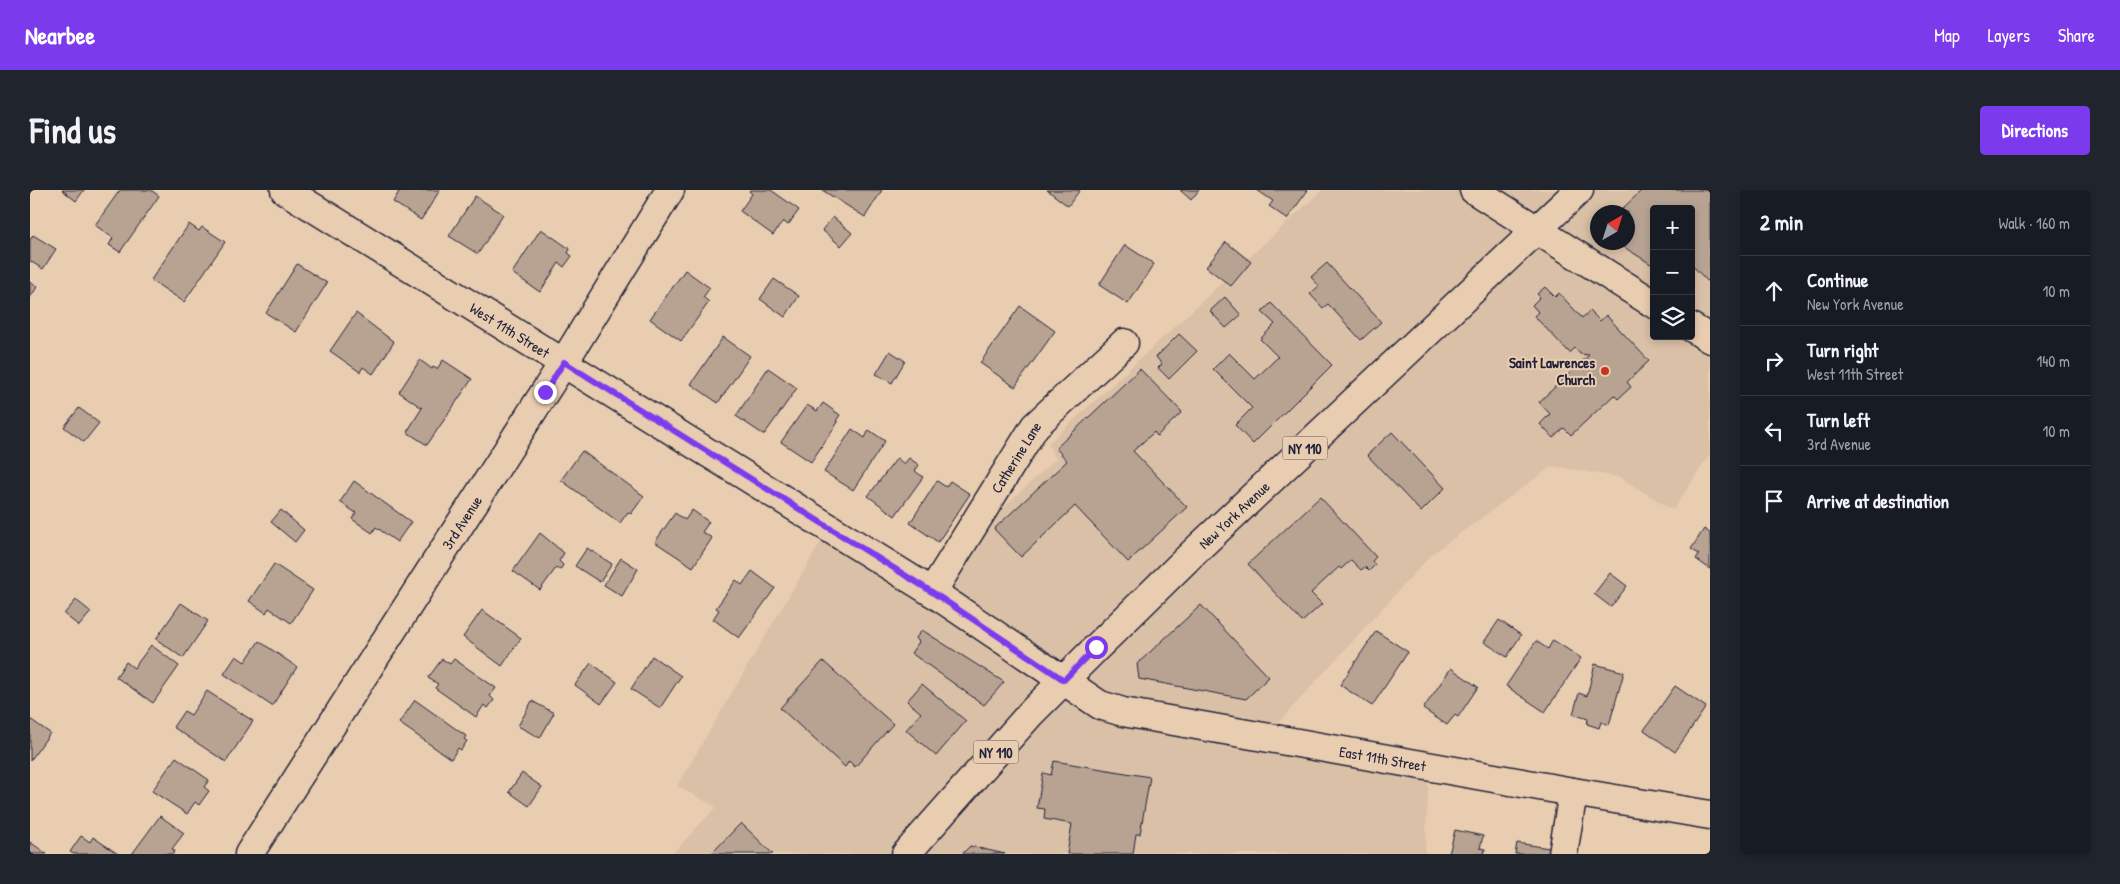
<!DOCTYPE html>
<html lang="en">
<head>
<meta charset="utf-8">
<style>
  :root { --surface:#171b24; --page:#20242c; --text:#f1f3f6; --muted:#9ea1a6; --line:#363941; --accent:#7c3aed }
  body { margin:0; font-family:"Patrick Hand",sans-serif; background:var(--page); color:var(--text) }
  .controls { position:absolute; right:15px; top:15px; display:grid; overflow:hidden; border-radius:5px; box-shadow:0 2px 8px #0003 }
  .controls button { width:45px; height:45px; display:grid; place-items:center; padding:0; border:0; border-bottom:1px solid var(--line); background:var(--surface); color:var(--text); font:25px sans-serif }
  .compass { position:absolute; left:1560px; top:15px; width:45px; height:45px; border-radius:50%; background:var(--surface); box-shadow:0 2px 8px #0003; rotate:39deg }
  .stop { position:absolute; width:15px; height:15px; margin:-11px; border:4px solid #7c3aed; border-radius:50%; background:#fff }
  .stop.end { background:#7c3aed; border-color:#fff; box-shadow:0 1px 5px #0008 }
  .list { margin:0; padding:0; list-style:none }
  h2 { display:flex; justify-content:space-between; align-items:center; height:65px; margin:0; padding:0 20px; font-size:21px }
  h2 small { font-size:16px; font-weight:400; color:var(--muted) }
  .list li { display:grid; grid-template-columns:32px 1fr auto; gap:15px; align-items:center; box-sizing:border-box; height:70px; padding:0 20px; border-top:1px solid var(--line) }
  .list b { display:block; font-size:19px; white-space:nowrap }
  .list p { margin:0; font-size:16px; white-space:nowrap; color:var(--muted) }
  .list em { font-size:16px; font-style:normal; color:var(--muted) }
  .icon { flex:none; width:28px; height:28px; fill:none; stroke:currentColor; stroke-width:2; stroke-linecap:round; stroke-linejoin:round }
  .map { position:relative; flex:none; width:1680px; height:664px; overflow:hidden; border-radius:5px }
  header { display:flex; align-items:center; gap:30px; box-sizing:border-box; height:70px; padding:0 25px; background:var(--accent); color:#fff }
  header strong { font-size:24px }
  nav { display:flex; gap:28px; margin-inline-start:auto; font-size:18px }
  .intro { display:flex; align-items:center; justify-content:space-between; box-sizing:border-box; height:120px; padding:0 30px }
  h1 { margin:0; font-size:35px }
  .button { padding:12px 22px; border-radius:5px; background:var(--accent); color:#fff; font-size:18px; font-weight:700 }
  main { display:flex; gap:30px; padding:0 30px }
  aside { flex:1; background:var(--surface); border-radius:5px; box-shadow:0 2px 8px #0003 }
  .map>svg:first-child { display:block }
  .built { fill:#dac0a7; fill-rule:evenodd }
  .building { fill:#b8a393; stroke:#22223b }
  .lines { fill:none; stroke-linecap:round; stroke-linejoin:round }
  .minor-casing { stroke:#22223b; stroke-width:31 }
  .major-casing { stroke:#22223b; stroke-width:31 }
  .minor { stroke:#e9cdb0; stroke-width:28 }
  .major { stroke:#e9cdb0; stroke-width:28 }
  .route { stroke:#7c3aed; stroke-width:6 }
  .poi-dot { fill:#c8321e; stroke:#e9cdb0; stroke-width:2 }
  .labels { text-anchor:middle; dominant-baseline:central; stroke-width:4; stroke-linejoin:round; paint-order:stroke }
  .shield { fill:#e9cdb0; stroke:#5e555e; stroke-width:1 }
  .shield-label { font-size:14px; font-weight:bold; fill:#22223b }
  .street-label { font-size:15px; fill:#22223b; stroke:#e9cdb0 }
  .poi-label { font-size:15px; font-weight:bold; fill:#22223b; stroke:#e9cdb0; text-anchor:end }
</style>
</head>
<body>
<header>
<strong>Nearbee</strong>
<nav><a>Map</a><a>Layers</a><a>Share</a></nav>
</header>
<div class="intro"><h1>Find us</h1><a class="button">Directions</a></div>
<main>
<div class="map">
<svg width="1680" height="664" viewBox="0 0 1680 664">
  <rect width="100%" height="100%" fill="#e9cdb0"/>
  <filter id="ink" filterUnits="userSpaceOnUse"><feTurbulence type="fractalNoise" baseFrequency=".02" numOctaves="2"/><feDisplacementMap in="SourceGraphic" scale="10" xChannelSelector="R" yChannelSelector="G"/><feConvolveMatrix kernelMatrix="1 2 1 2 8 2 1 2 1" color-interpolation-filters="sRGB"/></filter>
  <g filter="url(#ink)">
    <path class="built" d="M1292 0H1680V264L1643 320 1589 287 1522 276 1401 365 1228 555 1399 582 1395 664H642L686 617 647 596 802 333 911 400 953 336 1026 269 1018 254ZM1624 19H1661V146H1624ZM1568 22H1598V52H1568Z"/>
    <path class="building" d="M32 0H54L46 11Z
      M90 0H121L129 6 90 62 79 55 83 48 65 35Z
      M370 0H410L391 30 363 12Z
      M720 0H741L769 20 758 35 753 31 743 45 710 21 722 4 719 1Z
      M792 0H852L835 27Z
      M1017 0H1050L1038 16Z
      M1150 0H1169L1161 10Z
      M1227 0H1278L1257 29 1239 16 1243 11Z
      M1612 0H1680V94L1661 74V19H1624V76L1586 52H1598V22H1589Z
      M445 6 473 24 448 64 419 46Z
      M803 27 822 43 811 56 792 40Z
      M159 34 169 41 172 37 195 52 154 112 121 90Z
      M511 39 540 59 538 63 542 66 534 77 529 73 510 102 482 83Z
      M3 45 26 59 13 79 0 71V50Z
      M1196 52 1221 72 1201 96 1176 77Z
      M1095 55 1124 74 1098 114 1069 95Z
      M1297 73 1351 132 1331 150 1298 114 1293 118 1280 104 1289 96 1281 87Z
      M267 74 297 93 266 142 236 123Z
      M655 80 680 98 673 107 679 112 651 151 620 129Z
      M744 89 769 106 755 127 730 109Z
      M0 92 7 97 0 108Z
      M1515 97 1525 107 1529 103 1552 128 1560 121 1570 131 1576 125 1619 171 1597 192 1601 197 1588 209 1584 205 1541 245 1534 238 1523 248 1510 234 1520 224 1509 212 1559 165 1550 164 1545 158 1540 163 1504 126 1508 122 1502 115 1510 107 1507 104Z
      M1195 107 1211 125 1196 138 1180 121Z
      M1241 113 1302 175 1223 254 1205 235 1222 218 1183 179 1199 163 1225 189 1248 167 1230 149 1245 134 1232 122Z
      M990 116 1025 141 985 197 950 173Z
      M326 123 364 152 343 184 333 177 330 182 300 161Z
      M1149 144 1167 161 1139 189 1128 178 1132 174 1126 167Z
      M693 147 720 166 688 213 661 194Z
      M860 161 875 171 862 193 846 184Z
      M390 170 402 179 403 177 407 179 413 170 442 189 397 255 377 242 392 218 369 202Z
      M738 178 767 198 734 245 706 226Z
      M1110 179 1152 222 1127 246 1124 242 1103 261 1157 317 1098 372 1045 316 991 367 964 339 1037 271 1026 258Z
      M793 213 810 225 806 231 808 232 781 272 751 252 777 215 787 221Z
      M49 218 69 233 54 252 34 237Z
      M822 239 835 248 839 240 855 251 823 300 794 282Z
      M1362 242 1415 298 1391 322 1337 265Z
      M552 261 614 306 601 324 598 322 590 333 531 290Z
      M867 268 874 274 879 268 889 275 885 281 893 287 865 326 838 306Z
      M324 291 381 332 367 352 346 337 342 343 322 329 326 323 310 312Z
      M907 291 916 297 920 291 940 304 908 352 880 333Z
      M1290 307 1346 367 1342 371 1345 375 1339 381 1335 377 1331 380 1321 370 1311 379 1309 377 1281 403 1292 414 1272 432 1218 374Z
      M251 320 274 340 265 352 241 332Z
      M662 320 679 332 672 342 682 348 663 377 625 352 645 323 655 330Z
      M1674 339 1680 343V379L1666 369 1669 364 1661 359Z
      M510 343 534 363 529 371 533 375 530 380 526 378 510 400 483 381Z
      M557 358 582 374 570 392 545 376Z
      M591 368 608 379 592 406 574 395Z
      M244 374 283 400 261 433 239 418 236 423 219 411Z
      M722 381 745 398 709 448 683 429 689 420 686 418 706 390 712 395Z
      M1580 383 1597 396 1581 417 1564 404Z
      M46 410 61 422 49 436 34 424Z
      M151 413 178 431 153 468 126 449Z
      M1171 415 1239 487 1216 509 1109 489 1107 474Z
      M452 420 491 448 472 476 433 447Z
      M1469 430 1491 445 1477 467 1454 452Z
      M892 440 974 492 954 515 881 463 889 452 886 448Z
      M1346 441 1378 462 1342 516 1310 495Z
      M1523 450 1551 468 1515 522 1476 496 1506 451 1518 459Z
      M229 451 267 477 242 516 194 484 206 466 215 472Z
      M121 455 149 476 123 513 86 487 96 472 104 478Z
      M622 466 651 486 630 518 601 499Z
      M412 469 420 474 424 469 466 498 460 506 464 510 458 518 454 515 446 527 405 498 408 494 398 488Z
      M793 471 863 534 825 577 819 571 815 577 750 518Z
      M561 473 587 492 571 514 545 495Z
      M1565 474 1594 482 1579 535 1571 532 1569 538 1557 534 1558 529 1543 524 1549 503 1557 506Z
      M1421 478 1448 497 1428 527 1425 525 1417 535 1393 519Z
      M892 494 936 531 906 566 876 540 891 523 877 511Z
      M1645 496 1676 517 1645 562 1614 540Z
      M177 501 223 531 196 572 143 537 154 521 161 525Z
      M385 510 436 546 434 549 437 551 431 560 428 558 421 569 369 533Z
      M502 511 524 523 510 548 488 536Z
      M0 529 20 543 0 571Z
      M146 567 179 590 174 597 179 601 169 615 165 612 157 624 122 601Z
      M1024 571 1120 587 1110 644H1106L1103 664H1037L1042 634 1014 629 1015 619 1007 618 1013 583 1021 585Z
      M492 583 512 597 499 616 479 602Z
      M130 626 154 643 142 659 145 661 143 664H102Z
      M711 633 743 664H681Z
      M1425 640 1453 646 1450 658 1455 659 1454 664H1419Z
      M51 646 60 652 63 647 88 664H44L40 662Z
      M0 652 17 664H0Z
      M1487 653 1519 658 1518 664H1485Z
      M940 656 975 664H932Z"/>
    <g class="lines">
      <defs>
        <g id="minor">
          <path id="s1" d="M255 0 902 402 1070 515 1093 522 1543 602 1680 625"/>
          <path d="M1444 0 1624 114"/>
          <path d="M1661 137 1680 149"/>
          <path id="s2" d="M902 402 1005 236 1094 153"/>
          <path id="s3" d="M219 664 534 172 640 0"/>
          <path d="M1533 664 1543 602"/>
        </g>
        <g id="major">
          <path id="s4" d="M876 664 1001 523 1067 457 1164 362 1549 0"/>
        </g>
      </defs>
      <use href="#minor" class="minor-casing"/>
      <use href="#major" class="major-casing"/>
      <use href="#minor" class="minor"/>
      <use href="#major" class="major"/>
    </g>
  </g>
  <g class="lines" filter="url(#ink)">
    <path class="route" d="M515 202 534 172 902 402 1034 490 1066 457"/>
  </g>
  <circle class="poi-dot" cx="1575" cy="181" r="5"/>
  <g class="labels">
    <g class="shield">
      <rect x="1252.5" y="246.5" width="45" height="23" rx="4"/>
      <rect x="943.5" y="550.5" width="45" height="23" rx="4"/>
    </g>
    <g class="shield-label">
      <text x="1275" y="258">NY 110</text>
      <text x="966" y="562">NY 110</text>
    </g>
    <g class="street-label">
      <text stroke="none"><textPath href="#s1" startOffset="265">West 11th Street</textPath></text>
      <text stroke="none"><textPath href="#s2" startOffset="159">Catherine Lane</textPath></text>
      <text stroke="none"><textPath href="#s4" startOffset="472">New York Avenue</textPath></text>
      <text stroke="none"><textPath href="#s3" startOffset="394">3rd Avenue</textPath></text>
      <text stroke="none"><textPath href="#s1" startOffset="1252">East 11th Street</textPath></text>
    </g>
    <g class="poi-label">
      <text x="1565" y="172">Saint Lawrences<tspan x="1565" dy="17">Church</tspan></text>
    </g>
  </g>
</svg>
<div class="controls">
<button>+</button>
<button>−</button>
<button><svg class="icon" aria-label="layers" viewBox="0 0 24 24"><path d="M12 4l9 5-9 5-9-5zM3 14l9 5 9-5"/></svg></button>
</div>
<svg class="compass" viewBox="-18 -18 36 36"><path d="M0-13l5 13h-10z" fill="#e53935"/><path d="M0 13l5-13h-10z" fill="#9ea1a6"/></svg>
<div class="stop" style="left:1066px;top:457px"></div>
<div class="stop end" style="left:515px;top:202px"></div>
</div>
<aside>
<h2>2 min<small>Walk · 160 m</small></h2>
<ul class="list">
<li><svg class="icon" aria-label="ahead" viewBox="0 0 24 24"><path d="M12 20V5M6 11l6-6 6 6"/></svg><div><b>Continue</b><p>New York Avenue</p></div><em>10 m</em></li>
<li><svg class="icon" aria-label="right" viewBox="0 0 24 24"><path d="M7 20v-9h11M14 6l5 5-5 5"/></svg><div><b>Turn right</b><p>West 11th Street</p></div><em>140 m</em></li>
<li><svg class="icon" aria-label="left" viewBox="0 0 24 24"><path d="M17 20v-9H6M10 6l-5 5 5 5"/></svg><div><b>Turn left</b><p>3rd Avenue</p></div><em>10 m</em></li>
<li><svg class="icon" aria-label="arrive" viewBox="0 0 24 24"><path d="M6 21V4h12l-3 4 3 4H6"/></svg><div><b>Arrive at destination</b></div></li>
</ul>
</aside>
</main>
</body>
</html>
